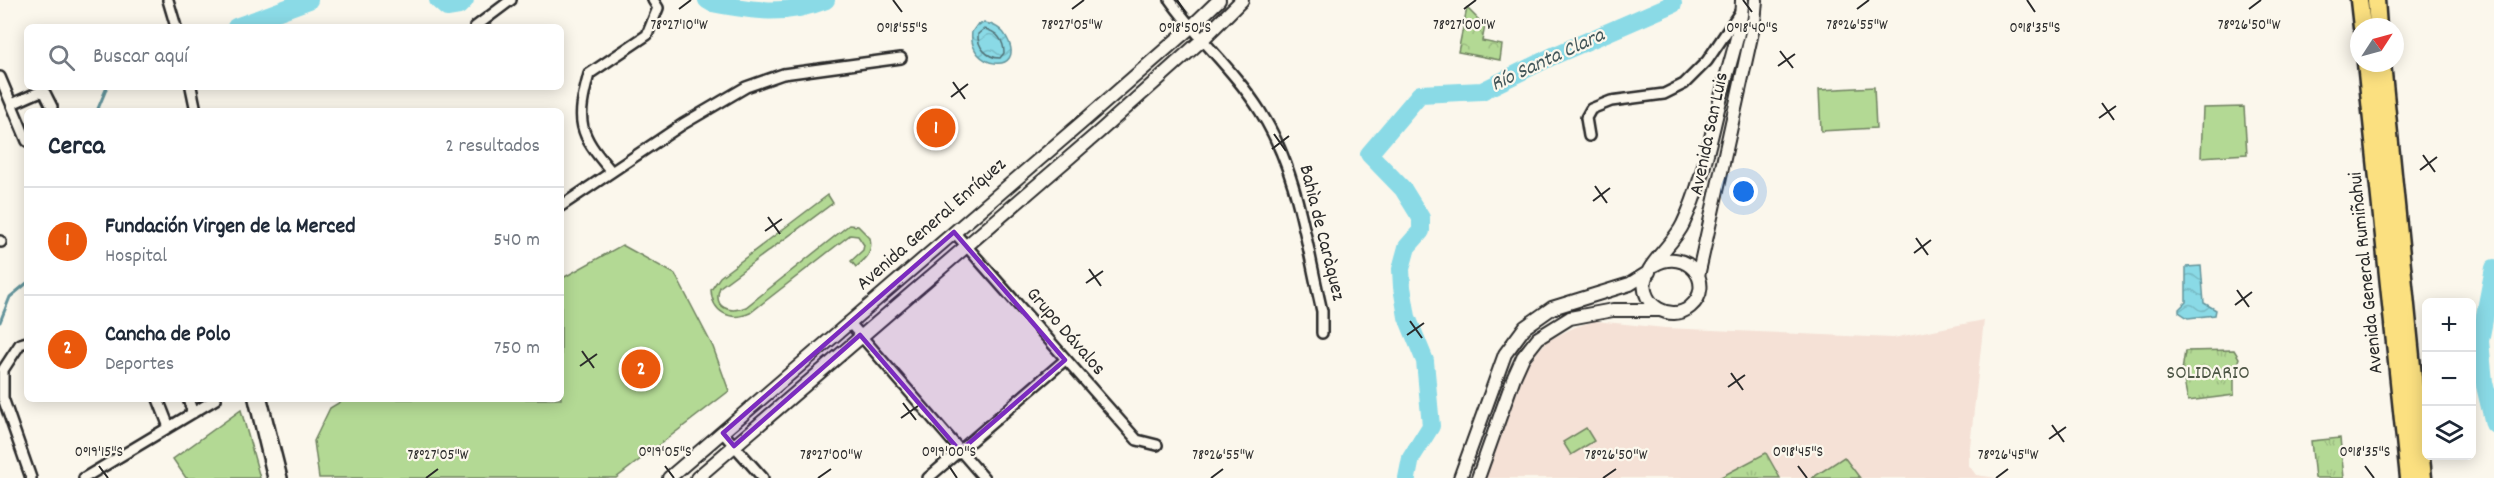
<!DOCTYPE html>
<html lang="es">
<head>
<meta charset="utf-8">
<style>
  :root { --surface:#fff; --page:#f2f2f3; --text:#1f2937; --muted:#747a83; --line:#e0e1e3; --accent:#ea580c }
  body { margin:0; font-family:Dekko,sans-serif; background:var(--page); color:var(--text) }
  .controls { position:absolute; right:18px; bottom:18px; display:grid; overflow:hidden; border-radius:9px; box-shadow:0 3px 15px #0003 }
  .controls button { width:54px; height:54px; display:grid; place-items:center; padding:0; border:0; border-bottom:2px solid var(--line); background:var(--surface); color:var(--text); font:30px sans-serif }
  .compass { position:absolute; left:2350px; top:18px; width:54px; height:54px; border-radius:50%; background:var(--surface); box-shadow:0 3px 15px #0003; rotate:54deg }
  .you { position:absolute; left:1744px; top:192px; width:21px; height:21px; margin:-15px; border:4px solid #fff; border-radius:50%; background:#1a73e8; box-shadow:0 0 0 9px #1a73e833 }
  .badge { display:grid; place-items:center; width:39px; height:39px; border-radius:50%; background:var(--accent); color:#fff; font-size:20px; font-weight:700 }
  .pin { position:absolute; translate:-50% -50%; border:3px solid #fff; box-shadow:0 2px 6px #0006 }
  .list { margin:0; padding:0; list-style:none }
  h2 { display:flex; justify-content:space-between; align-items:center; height:78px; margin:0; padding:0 24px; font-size:26px }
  h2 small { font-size:20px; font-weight:400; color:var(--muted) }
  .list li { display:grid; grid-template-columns:39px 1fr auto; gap:18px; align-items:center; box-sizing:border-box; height:108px; padding:0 24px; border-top:2px solid var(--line) }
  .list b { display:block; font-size:22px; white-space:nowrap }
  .list p { margin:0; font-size:20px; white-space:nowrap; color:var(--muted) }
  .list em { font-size:20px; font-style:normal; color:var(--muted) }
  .icon { flex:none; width:33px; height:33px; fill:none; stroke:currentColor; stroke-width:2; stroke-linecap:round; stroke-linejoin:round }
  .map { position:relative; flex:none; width:2494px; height:478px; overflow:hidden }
  .search { position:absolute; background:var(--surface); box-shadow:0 3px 15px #0003; left:24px; top:24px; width:540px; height:66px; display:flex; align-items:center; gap:15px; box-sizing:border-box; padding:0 21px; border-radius:9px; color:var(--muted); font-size:22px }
  .panel { position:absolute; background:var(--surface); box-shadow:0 3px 15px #0003; left:24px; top:108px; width:540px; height:294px; border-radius:9px }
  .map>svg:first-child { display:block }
  .built { fill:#f5e1d6 }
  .forest { fill:url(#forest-crowns); stroke:#6f8260; stroke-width:1.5 }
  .park { fill:url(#park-tufts); stroke:#6f8260; stroke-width:1.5 }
  .garden { fill:#b3d994; stroke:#6f8260; stroke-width:1.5 }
  .water { fill:url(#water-waves); stroke:#64949b; stroke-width:1.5 }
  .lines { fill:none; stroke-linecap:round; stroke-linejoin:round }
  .shore { stroke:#517176; stroke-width:1.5 }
  .stream { stroke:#64949b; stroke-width:3 }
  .river { stroke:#8adae6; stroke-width:18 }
  .street-casing { stroke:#2b2b2b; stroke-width:14 }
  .secondary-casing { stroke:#2b2b2b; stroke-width:16 }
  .highway-casing { stroke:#2b2b2b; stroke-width:21 }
  .street { stroke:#fbf7ec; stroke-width:9 }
  .secondary { stroke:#fbf7ec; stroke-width:12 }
  .highway { stroke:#fbe080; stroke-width:16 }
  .marked { fill:#7b2cbf; fill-opacity:0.2; stroke:#7b2cbf; stroke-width:4.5; stroke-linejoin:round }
  .ticks { fill:none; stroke:#2b2b2b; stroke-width:2 }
  .labels { text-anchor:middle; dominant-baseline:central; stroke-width:4.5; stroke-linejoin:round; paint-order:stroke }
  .street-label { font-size:20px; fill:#2b2b2b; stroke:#fbf7ec }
  .park-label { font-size:20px; fill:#4d5645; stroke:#fbf7ec }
  .water-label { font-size:21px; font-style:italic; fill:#43575a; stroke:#fbf7ec }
  .ticks-label { font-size:15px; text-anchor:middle; fill:#2b2b2b; stroke:#fbf7ec; stroke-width:4.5; stroke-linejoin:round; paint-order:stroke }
</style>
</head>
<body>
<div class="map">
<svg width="2494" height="478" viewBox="0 0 2494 478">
  <defs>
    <pattern id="forest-crowns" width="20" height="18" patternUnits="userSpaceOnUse" patternTransform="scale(1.5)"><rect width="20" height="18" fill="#b3d994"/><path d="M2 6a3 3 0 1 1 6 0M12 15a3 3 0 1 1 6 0" fill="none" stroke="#9aba80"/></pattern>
    <pattern id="park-tufts" width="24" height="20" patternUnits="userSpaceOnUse" patternTransform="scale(1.5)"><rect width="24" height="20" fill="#b3d994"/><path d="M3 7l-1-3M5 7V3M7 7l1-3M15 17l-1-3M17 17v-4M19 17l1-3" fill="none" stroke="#9aba80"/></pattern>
    <pattern id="water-waves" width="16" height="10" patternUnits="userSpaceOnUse" patternTransform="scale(1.5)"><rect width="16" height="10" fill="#8adae6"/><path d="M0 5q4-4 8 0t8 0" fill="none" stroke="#77bbc5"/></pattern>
  </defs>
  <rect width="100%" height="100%" fill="#fbf7ec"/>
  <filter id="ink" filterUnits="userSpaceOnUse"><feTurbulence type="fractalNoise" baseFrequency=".0167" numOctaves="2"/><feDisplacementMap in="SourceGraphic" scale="12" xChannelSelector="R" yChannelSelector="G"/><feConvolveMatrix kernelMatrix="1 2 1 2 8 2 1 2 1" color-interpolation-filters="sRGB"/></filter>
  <g filter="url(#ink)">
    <path class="built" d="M1984 320 1968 464 1976 475 1997 478H1486L1527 364 1547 341 1575 327 1595 321 1665 328 1893 338Z"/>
    <path class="forest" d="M1467 8 1485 26 1482 41 1502 45 1500 60 1458 52Z"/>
    <path class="park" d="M2234 350 2239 358 2234 373V395L2188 401 2182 371 2185 351Z
      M2340 438 2344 478H2315L2311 441Z
      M1766 453 1780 478H1719Z"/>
    <path class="garden" d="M1874 87 1876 128 1821 131 1819 90Z
      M2244 107 2247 154 2201 157 2203 108Z
      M828 195 833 203 720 287C712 308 730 314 746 307L849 225 858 226 870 238C873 253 867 258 856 267L851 261 863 250 864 245 858 236 850 235 750 313C730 322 712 312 711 290L720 277Z
      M622 245 675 274 713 347 729 391 616 478H319L314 441 330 408 345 399H561V279Z
      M241 410 260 478H186L173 459Z
      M1586 428 1594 441 1571 455 1563 442Z
      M1844 457 1860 478H1812Z"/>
    <path class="water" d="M984 23C994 24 1002 29 1007 38 1027 75 967 70 972 32L977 25Z
      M2201 266 2204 303 2216 310 2215 315 2188 318 2179 312V309L2186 302V267Z"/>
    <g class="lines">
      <path class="shore" d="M984 29C997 31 1004 41 1004 53L1000 58C987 58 977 47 978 34Z"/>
      <path class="stream" d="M97 111 107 87
        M0 322 10 297 27 283"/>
      <path class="river" d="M438 0 447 8 459 6 465 0
        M707 0 712 3C753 11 785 16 826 0
        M236 27 309 0
        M2494 268 2480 341 2484 382 2494 424
        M1407 478 1411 458 1431 426 1425 361 1407 317 1402 287 1401 269 1407 247 1421 231V218L1403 189 1369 154 1420 94 1482 91 1553 56 1673 4 1672 0"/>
      <defs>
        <path id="street" d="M168 0 176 27
          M1170 0C1198 39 1234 70 1260 111 1298 170 1306 244 1322 311V333
          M475 27 511 0
          M0 77 27 141
          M191 87 196 111
          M12 104 39 92 45 93 52 107
          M1589 136 1586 118 1591 109 1611 101 1664 94 1684 84 1707 61 1740 12
          M611 171C578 133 576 122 589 74L647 35 658 8 653 0
          M561 206 683 124 746 87 783 74 901 58
          M954 232 1137 440 1157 445
          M0 241 1 242
          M849 322 984 478
          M27 342 20 344 3 370V398L31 478
          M158 399 169 427
          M188 399 193 413
          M254 399 273 478
          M262 399 282 478
          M723 433 763 478
          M84 478 216 399
          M928 478 1065 360"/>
        <path id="secondary" d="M1654 265C1687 246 1717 284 1690 307 1671 323 1640 305 1645 280 1649 262 1675 242 1683 224 1703 182 1711 134 1723 89 1730 61 1742 29 1742 0
          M1698 276 1754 23 1756 0
          M669 478 1086 119 1191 27 1219 0
          M697 478 1099 132 1202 40 1242 0
          M1460 478 1505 354 1525 327 1552 308 1630 284 1649 272
          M1478 478 1514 377 1523 357 1538 338 1570 318 1613 310H1658"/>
        <path id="highway" d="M2359 0 2362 27
          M2376 0 2378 27
          M2366 63 2409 478
          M2382 63 2423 478"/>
      </defs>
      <use href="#street" class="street-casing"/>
      <use href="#secondary" class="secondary-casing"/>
      <use href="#highway" class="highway-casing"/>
      <use href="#street" class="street"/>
      <use href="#secondary" class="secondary"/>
      <use href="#highway" class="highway"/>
    </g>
  </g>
  <path class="marked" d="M954 232 1065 360 960 451 860 335 734 446 723 433Z"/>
  <path class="ticks" d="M893 0 902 12M1177 0 1185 12M1743 0 1752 12M2027 0 2035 12M679 9 691 0M1072 9 1084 0M1464 9 1476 0M1857 9 1869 0M2249 9 2261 0M1780 51 1793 68M1778 66 1795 54M953 82 965 99M951 97 968 84M2102 103 2114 120M2099 118 2116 106M1274 134 1286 151M1272 149 1289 136M2423 155 2435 172M2420 170 2437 157M1595 186 1607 203M1593 201 1610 188M768 217 780 234M765 231 782 219M1916 238 1928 255M1914 253 1931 240M1089 269 1101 286M1086 283 1103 271M2237 290 2249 307M2235 305 2252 292M1410 321 1422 338M1407 335 1424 323M582 351 594 368M580 366 597 354M1731 373 1743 390M1728 387 1745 375M903 403 916 420M901 418 918 406M2052 425 2064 442M2049 439 2066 427M99 466 108 478M665 466 674 478M949 466 957 478M1798 466 1807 478M2365 466 2374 478M426 478 438 469M818 478 831 469M1211 478 1223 469M1603 478 1616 469M1996 478 2008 469"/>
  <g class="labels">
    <g class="street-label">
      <text transform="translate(1710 134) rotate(-78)">Avenida San Luis</text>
      <text transform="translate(932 225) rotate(-41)">Avenida General Enríquez</text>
      <text transform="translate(1321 233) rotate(76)">Bahìa de Caràquez</text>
      <text transform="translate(2367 273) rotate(-96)">Avenida General Rumiñahui</text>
      <text transform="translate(1065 332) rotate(49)">Grupo Dávalos</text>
    </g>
    <g class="park-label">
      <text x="2208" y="374">SOLIDARIO</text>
    </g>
    <g class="water-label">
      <text transform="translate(1548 61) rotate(-25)">Río Santa Clara</text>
    </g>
  </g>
  <g class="ticks-label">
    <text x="1464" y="29">78°27'00"W</text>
    <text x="679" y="29">78°27'10"W</text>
    <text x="1072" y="29">78°27'05"W</text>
    <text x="1857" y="29">78°26'55"W</text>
    <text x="2249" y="29">78°26'50"W</text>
    <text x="2035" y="32">0°18'35"S</text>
    <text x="902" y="32">0°18'55"S</text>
    <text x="1185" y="32">0°18'50"S</text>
    <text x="1752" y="32">0°18'40"S</text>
    <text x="99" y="456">0°19'15"S</text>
    <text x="665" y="456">0°19'05"S</text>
    <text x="949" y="456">0°19'00"S</text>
    <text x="1798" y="456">0°18'45"S</text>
    <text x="2365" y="456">0°18'35"S</text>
    <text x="438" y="459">78°27'05"W</text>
    <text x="831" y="459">78°27'00"W</text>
    <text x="1223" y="459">78°26'55"W</text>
    <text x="1616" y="459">78°26'50"W</text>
    <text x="2008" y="459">78°26'45"W</text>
  </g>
</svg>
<div class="controls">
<button>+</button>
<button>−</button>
<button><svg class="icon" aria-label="layers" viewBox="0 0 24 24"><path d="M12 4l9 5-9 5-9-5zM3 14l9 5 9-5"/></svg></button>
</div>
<svg class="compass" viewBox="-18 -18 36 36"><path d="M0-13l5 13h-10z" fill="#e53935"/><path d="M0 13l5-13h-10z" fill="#747a83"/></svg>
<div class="you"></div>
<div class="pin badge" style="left:936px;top:128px">1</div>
<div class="pin badge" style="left:641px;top:369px">2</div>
<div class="search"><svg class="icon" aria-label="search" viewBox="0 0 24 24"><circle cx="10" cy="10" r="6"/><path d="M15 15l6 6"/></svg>Buscar aquí</div>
<section class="panel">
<h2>Cerca<small>2 resultados</small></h2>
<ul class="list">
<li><span class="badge">1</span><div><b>Fundación Virgen de la Merced</b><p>Hospital</p></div><em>540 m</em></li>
<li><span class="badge">2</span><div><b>Cancha de Polo</b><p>Deportes</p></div><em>750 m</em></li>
</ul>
</section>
</div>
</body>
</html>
